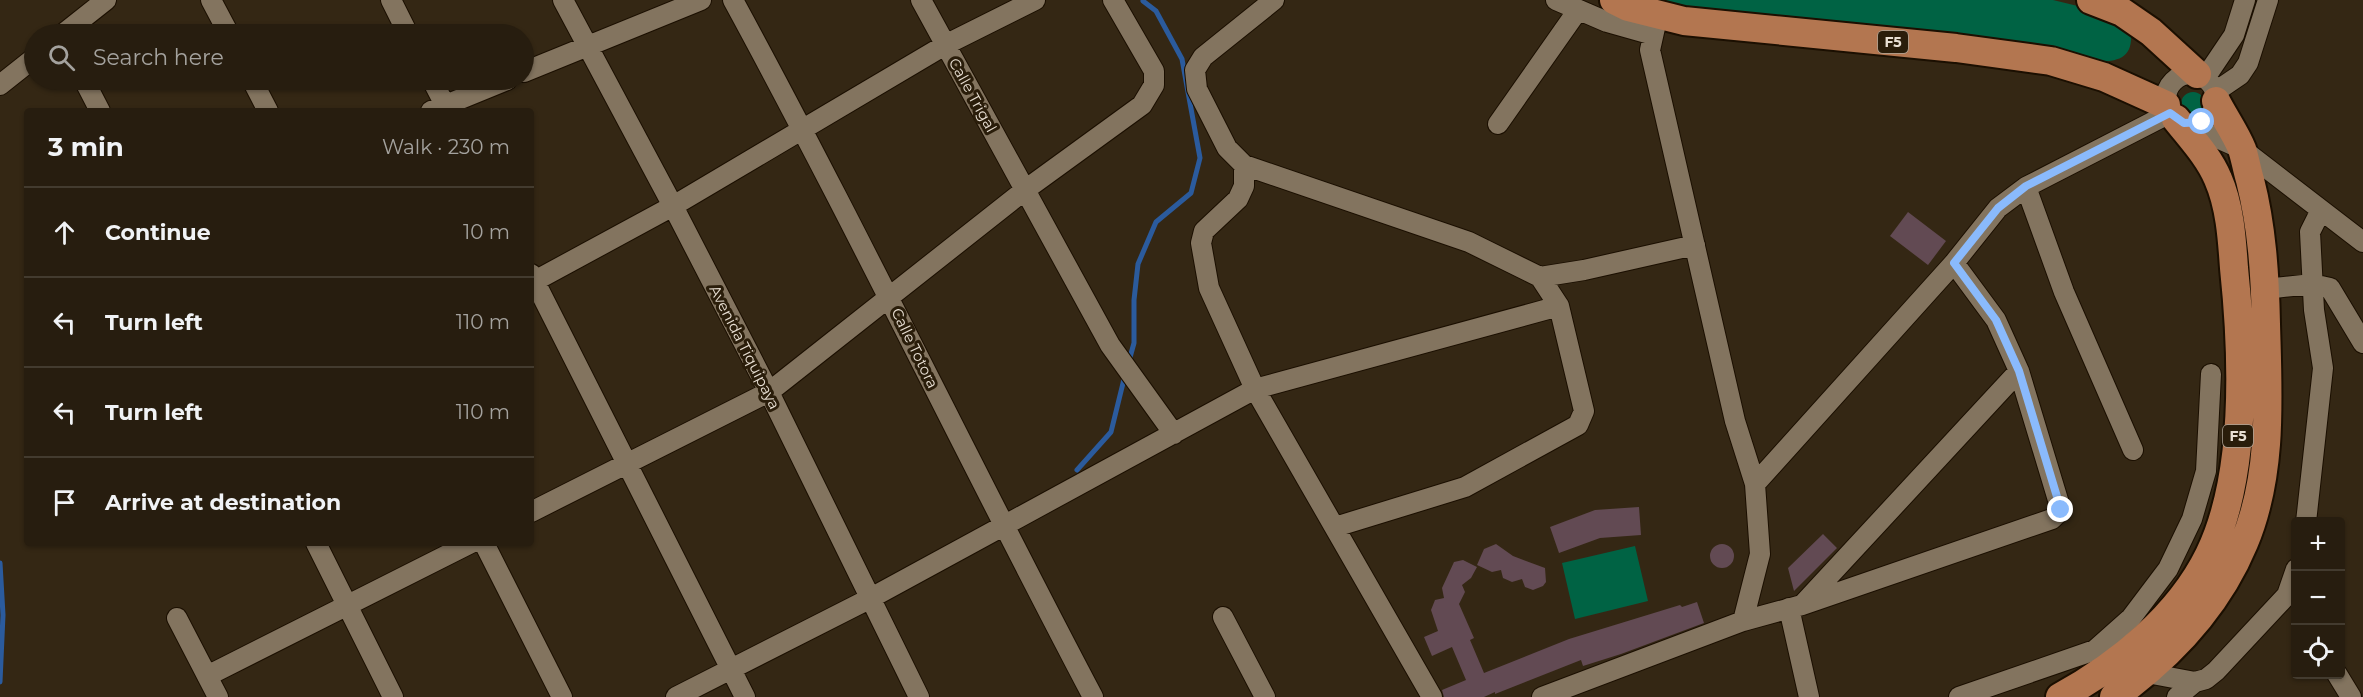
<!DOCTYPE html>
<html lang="en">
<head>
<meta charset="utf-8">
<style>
  :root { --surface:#271d0f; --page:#332a1d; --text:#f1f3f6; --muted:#a4a29e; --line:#433b2f }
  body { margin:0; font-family:Montserrat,sans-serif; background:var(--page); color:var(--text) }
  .controls { position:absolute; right:18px; bottom:18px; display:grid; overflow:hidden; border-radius:6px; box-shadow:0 2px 4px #0004 }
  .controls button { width:54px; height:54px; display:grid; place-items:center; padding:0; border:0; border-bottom:2px solid var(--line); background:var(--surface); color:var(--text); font:30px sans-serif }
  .stop { position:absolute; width:18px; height:18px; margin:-14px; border:4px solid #8abafc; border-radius:50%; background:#fff }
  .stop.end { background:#8abafc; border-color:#fff; box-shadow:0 2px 6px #0008 }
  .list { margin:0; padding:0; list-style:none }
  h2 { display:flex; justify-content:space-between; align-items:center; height:78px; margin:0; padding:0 24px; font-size:26px }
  h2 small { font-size:20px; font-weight:400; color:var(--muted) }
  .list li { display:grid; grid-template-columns:39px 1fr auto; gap:18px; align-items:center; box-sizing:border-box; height:90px; padding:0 24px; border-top:2px solid var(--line) }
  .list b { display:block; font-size:22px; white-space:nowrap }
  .list em { font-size:20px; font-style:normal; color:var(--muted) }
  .icon { flex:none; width:33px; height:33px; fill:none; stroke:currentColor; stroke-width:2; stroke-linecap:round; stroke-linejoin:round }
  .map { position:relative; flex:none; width:2363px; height:697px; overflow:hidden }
  .search { position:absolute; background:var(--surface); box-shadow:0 2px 4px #0004; left:24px; top:24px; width:510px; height:66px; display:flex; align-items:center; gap:15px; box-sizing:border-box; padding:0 21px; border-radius:33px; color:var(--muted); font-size:22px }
  .panel { position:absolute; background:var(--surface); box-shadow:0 2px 4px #0004; left:24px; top:108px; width:510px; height:438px; border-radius:6px }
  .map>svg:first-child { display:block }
  .green { fill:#006344 }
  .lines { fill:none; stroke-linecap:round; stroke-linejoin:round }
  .stream { stroke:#2b5b9d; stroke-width:5 }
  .building { fill:#624a53 }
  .minor-casing { stroke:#1b0f01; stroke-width:22 }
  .highway-casing { stroke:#1b0f01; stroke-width:32 }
  .minor { stroke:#83745f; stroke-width:20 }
  .highway { stroke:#b37650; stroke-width:28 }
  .route { stroke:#8abafc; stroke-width:8 }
  .labels { text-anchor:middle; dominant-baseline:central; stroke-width:6; stroke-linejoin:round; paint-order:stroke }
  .shield { fill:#2a1d0a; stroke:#afa597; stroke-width:1.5 }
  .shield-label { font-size:14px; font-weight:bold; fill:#e8dfd3 }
  .street-label { font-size:15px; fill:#e8dfd3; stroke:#2a1d0a }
</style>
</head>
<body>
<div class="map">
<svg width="2363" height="697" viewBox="0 0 2363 697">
  <rect width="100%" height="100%" fill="#342714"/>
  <path class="green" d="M1653 0H2053L2094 10 2131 32C2133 58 2119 61 2097 62L1840 23 1680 6Z
    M2181 104a12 12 0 1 1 24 0a12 12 0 1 1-24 0Z
    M1635 546 1648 601 1575 619 1562 563Z"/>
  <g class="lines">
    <path class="stream" d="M1129 361 1134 343V300L1138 264 1156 222 1191 193 1200 158 1182 59 1156 11 1143 1
      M1077 470 1111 432 1125 375
      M0 563 3 615 0 682"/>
  </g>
  <path class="building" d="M1908 212 1946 241 1928 265 1890 236Z
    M1639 507 1641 535 1600 538 1559 553 1550 527 1595 510Z
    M1823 534 1837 548 1794 591 1788 568Z
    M1496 544 1513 556 1545 568 1546 582 1543 586 1533 590 1525 587 1522 579 1512 582 1503 578 1501 570 1492 572 1477 565 1484 549Z
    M1710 556a12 12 0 1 1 24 0a12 12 0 1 1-24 0Z
    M1463 560 1477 567 1471 578 1462 585 1465 592 1459 604 1474 638 1470 640 1484 673 1569 639 1680 605 1682 607 1697 602 1704 623 1621 654 1583 666 1581 660 1495 694V692L1484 697H1444L1442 690 1466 680 1452 647 1432 656 1424 637 1438 631 1431 610 1435 600 1444 598 1442 588 1454 562Z"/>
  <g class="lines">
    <defs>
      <path id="minor" d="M211 0 229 34
        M391 0 408 34
        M563 0 673 206 769 392 919 697
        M733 0C858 230 971 466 1093 697
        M921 0 1110 345 1174 434
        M1274 0 1203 57 1195 70 1197 89 1227 148 1244 165 1469 242 1540 277 1559 306 1584 411 1578 425 1465 487 1335 527
        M1556 0 1607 22 1653 35
        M1658 14 1650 50 1735 421 1755 484 1760 554 1743 621
        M63 34 106 0
        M524 72 701 0
        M2166 99a25 25 0 1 1 50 0a25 25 0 1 1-50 0Z
        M2205 78 2234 35 2245 0
        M84 80 100 111
        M252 80 268 111
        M432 80 448 111
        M0 85 34 58
        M2215 92 2240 75 2248 63 2268 0
        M431 111 507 80
        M2184 123 2242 149 2363 242
        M1498 124 1578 10
        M1244 165V186L1238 199 1204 231 1201 243 1209 288 1255 389 1432 697
        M2026 187 2064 292 2133 450
        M531 274 745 697
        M1540 277 1584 270 1695 245
        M531 283 673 206 945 45 1035 0
        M2265 289 2312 284 2330 288 2363 343
        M1755 484 1954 263 1998 208 2026 187 2170 113
        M531 512 769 392 1025 190 1142 105 1154 85V71L1113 0
        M2306 522 2323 368 2314 310 2310 232 2321 210
        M316 543 393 697
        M484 543 562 697
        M1804 603 2019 371
        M1789 608 1809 697
        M1223 617 1265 697
        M177 618 218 697
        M2147 673 2195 682 2206 679 2216 671 2287 595 2296 569
        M2337 674 2351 697
        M207 676 471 543
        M676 697 869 599 1255 389 1559 306
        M1542 697 1743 621 1802 605 2052 519 2061 510 2019 371 1996 320 1954 263
        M1959 697 2095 650 2131 618 2168 569 2192 519 2206 471 2211 374
        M2177 697 2195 682"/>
      <path id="highway" d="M1614 0 1628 7 1684 21 1956 48 2051 61 2104 77 2166 105
        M2091 0 2122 12 2151 32 2197 74
        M2060 697C2119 665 2179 616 2209 555 2248 475 2243 354 2234 268 2232 239 2230 206 2218 179 2209 157 2191 138 2176 119
        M2114 697C2170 657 2217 608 2244 543 2273 474 2268 397 2266 324 2265 275 2262 227 2250 180 2247 170 2245 158 2242 149 2235 132 2224 117 2216 101"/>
    </defs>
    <use href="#minor" class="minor-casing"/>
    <use href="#highway" class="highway-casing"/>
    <use href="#minor" class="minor"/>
    <use href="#highway" class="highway"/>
  </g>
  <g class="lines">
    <path class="route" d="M2061 510 2019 371 1996 320 1954 263 1998 208 2026 186 2170 113 2184 123 2202 122"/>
  </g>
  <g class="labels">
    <g class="shield">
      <rect x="1878" y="31" width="30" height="22" rx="4.5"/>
      <rect x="2223" y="425" width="30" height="22" rx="4.5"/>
    </g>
    <g class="shield-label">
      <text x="1893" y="42">F5</text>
      <text x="2238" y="436">F5</text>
    </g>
    <g class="street-label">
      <text transform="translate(973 95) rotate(61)">Calle Trigal</text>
      <text transform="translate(745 347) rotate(63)">Avenida Tiquipaya</text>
      <text transform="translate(915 348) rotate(64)">Calle Totora</text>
    </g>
  </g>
</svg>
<div class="controls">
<button>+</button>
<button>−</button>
<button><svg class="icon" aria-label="locate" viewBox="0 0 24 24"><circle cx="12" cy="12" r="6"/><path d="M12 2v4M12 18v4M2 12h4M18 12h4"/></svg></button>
</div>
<div class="stop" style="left:2202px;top:122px"></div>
<div class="stop end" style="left:2061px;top:510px"></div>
<div class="search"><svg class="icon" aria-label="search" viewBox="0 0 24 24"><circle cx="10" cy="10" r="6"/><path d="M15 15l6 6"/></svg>Search here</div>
<section class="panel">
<h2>3 min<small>Walk · 230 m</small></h2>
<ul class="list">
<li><svg class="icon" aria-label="ahead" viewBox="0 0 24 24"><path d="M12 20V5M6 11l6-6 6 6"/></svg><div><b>Continue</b></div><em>10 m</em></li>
<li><svg class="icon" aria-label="left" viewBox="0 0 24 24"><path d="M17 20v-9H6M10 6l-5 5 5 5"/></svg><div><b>Turn left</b></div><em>110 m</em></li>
<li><svg class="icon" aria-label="left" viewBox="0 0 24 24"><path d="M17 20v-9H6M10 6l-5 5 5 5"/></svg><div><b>Turn left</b></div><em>110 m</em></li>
<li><svg class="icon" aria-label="arrive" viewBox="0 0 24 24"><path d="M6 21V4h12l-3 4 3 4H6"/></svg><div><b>Arrive at destination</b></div></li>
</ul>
</section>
</div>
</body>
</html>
